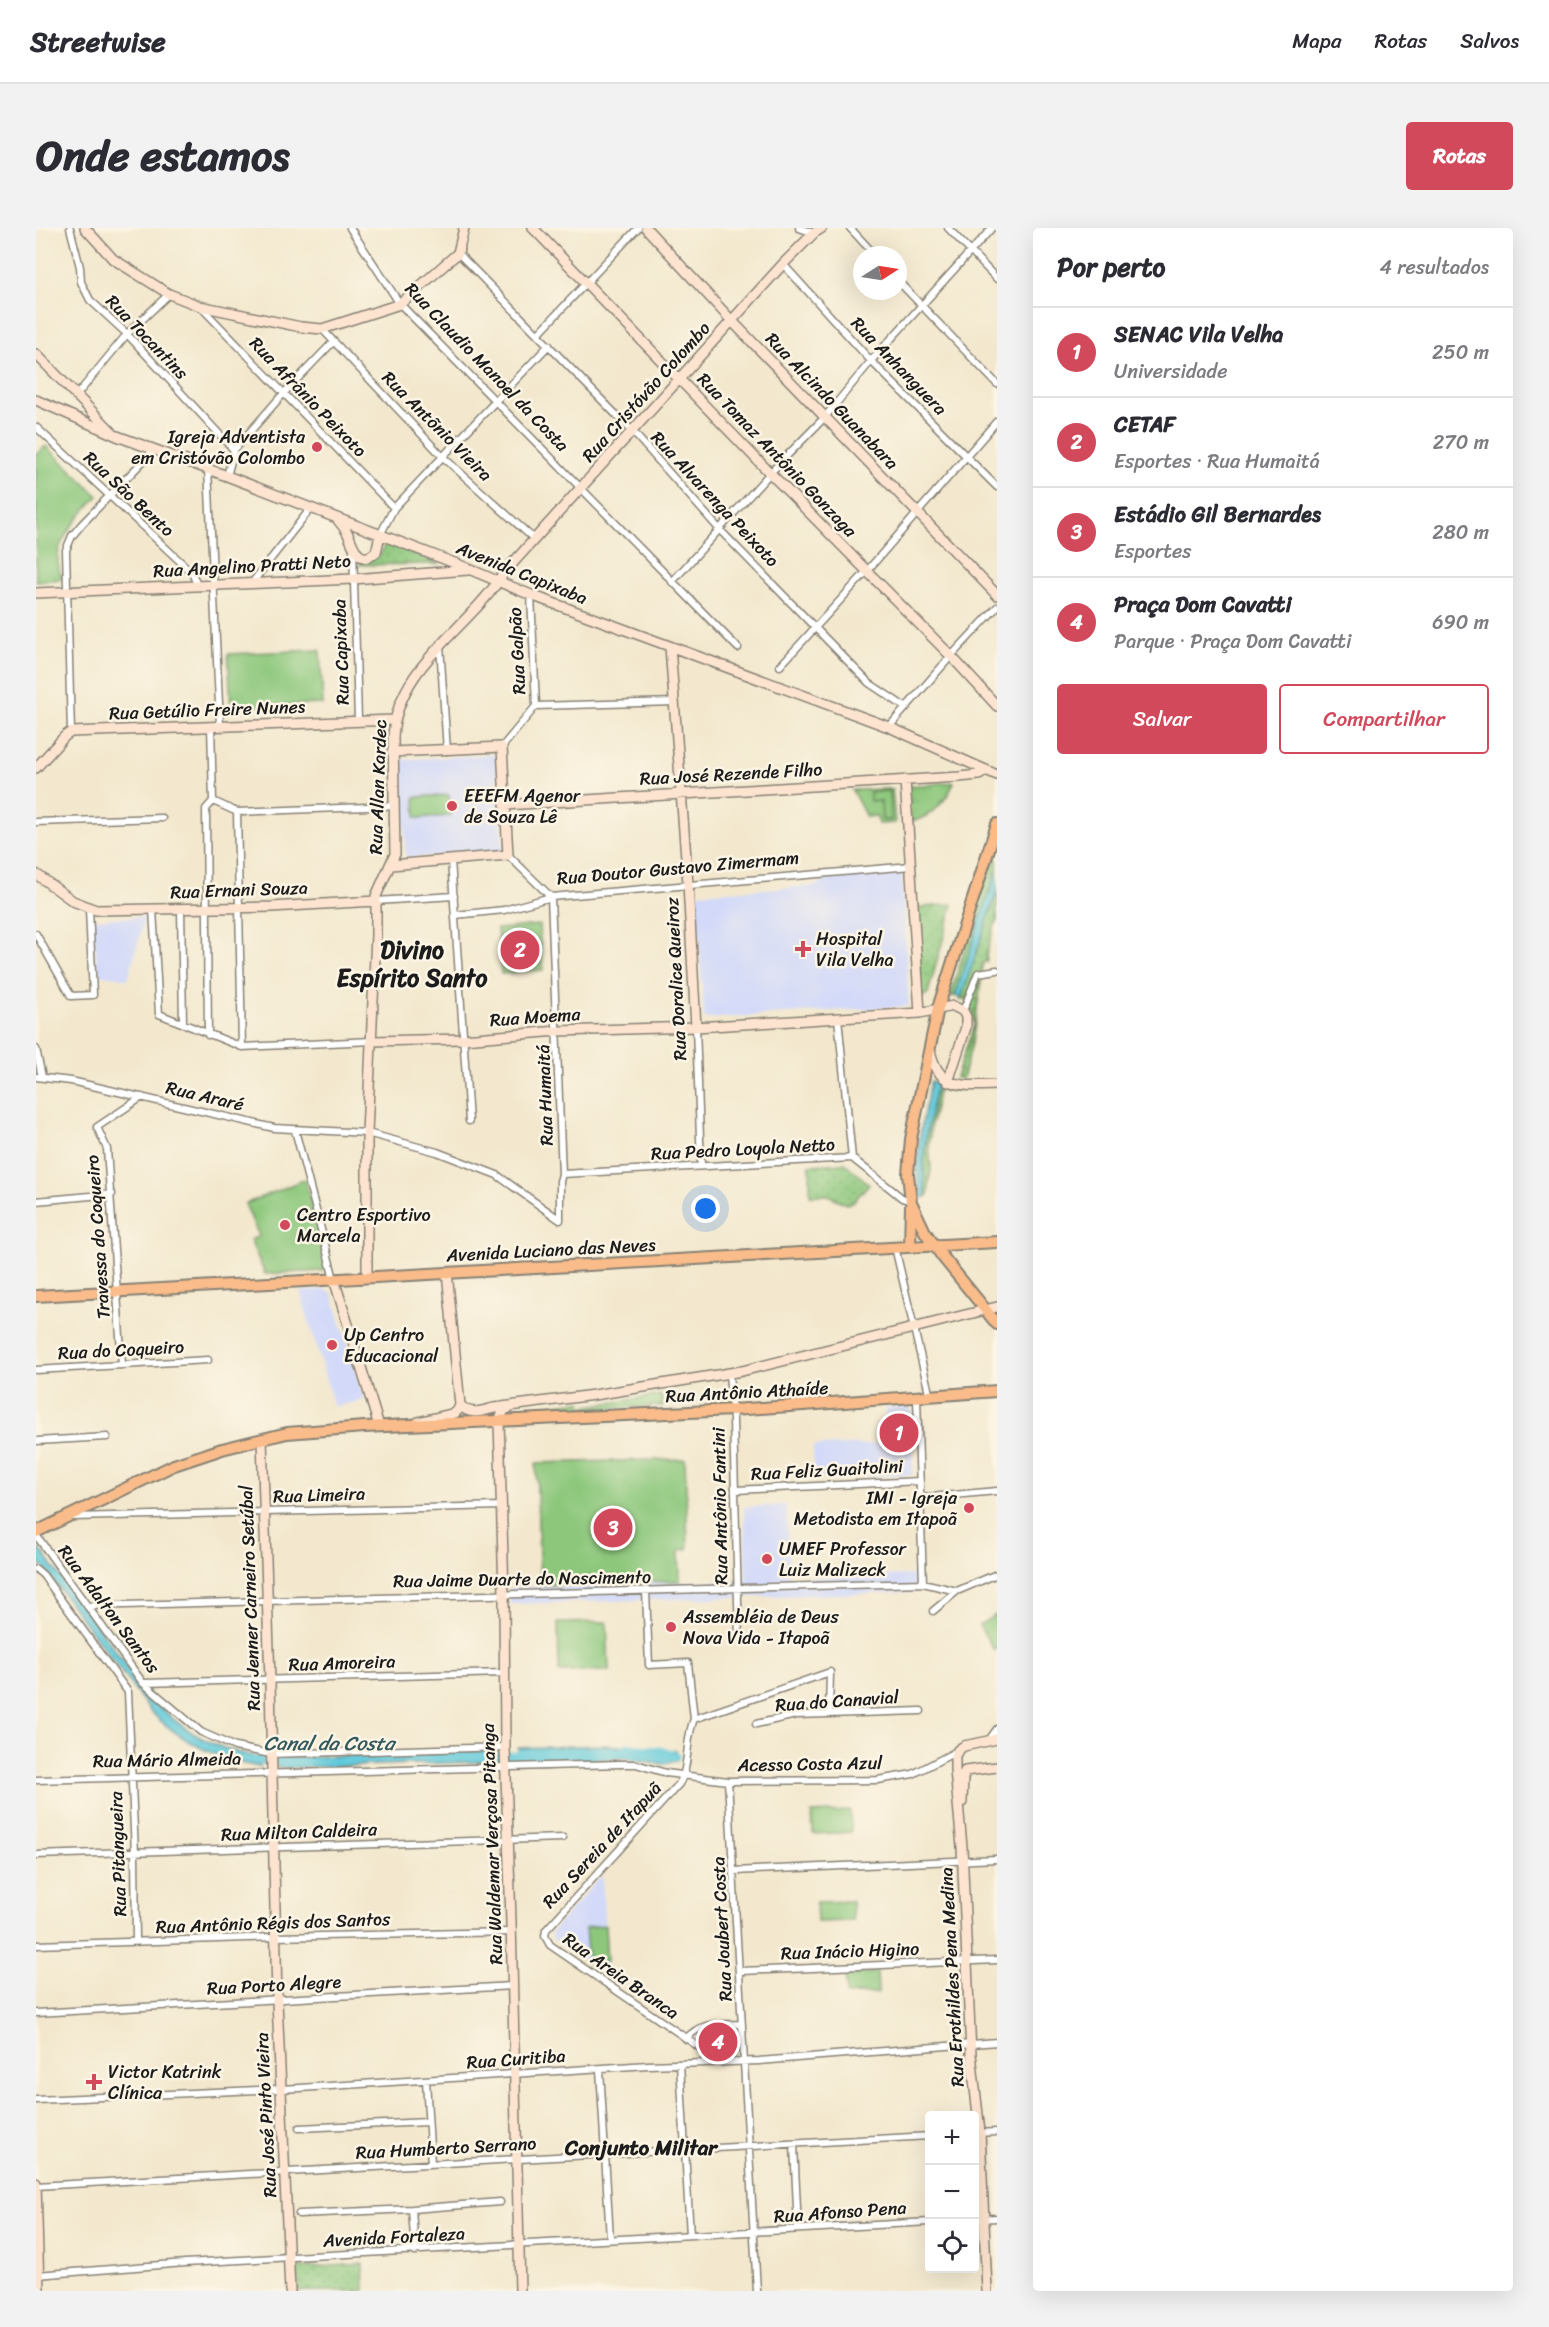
<!DOCTYPE html>
<html lang="pt">
<head>
<meta charset="utf-8">
<style>
  :root { --surface:#fff; --page:#f2f2f3; --text:#2b2b33; --muted:#7c7c81; --line:#e1e1e2; --accent:#d1495b }
  body { margin:0; font-family:Sriracha,sans-serif; background:var(--page); color:var(--text) }
  .controls { position:absolute; right:18px; bottom:18px; display:grid; overflow:hidden; border-radius:6px; box-shadow:0 6px 24px #0002 }
  .controls button { width:54px; height:54px; display:grid; place-items:center; padding:0; border:0; border-bottom:2px solid var(--line); background:var(--surface); color:var(--text); font:30px sans-serif }
  .compass { position:absolute; left:817px; top:18px; width:54px; height:54px; border-radius:50%; background:var(--surface); box-shadow:0 6px 24px #0002; rotate:78deg }
  .you { position:absolute; left:670px; top:981px; width:21px; height:21px; margin:-15px; border:4px solid #fff; border-radius:50%; background:#1a73e8; box-shadow:0 0 0 9px #1a73e833 }
  .badge { display:grid; place-items:center; width:39px; height:39px; border-radius:50%; background:var(--accent); color:#fff; font-size:20px; font-weight:700 }
  .pin { position:absolute; translate:-50% -50%; border:3px solid #fff; box-shadow:0 2px 6px #0006 }
  .list { margin:0; padding:0; list-style:none }
  h2 { display:flex; justify-content:space-between; align-items:center; height:78px; margin:0; padding:0 24px; font-size:26px }
  h2 small { font-size:20px; font-weight:400; color:var(--muted) }
  .list li { display:grid; grid-template-columns:39px 1fr auto; gap:18px; align-items:center; box-sizing:border-box; height:90px; padding:0 24px; border-top:2px solid var(--line) }
  .list b { display:block; font-size:22px; white-space:nowrap }
  .list p { margin:0; font-size:20px; white-space:nowrap; color:var(--muted) }
  .list em { font-size:20px; font-style:normal; color:var(--muted) }
  .actions { display:flex; gap:12px; padding:18px 24px }
  .actions a { flex:1; padding:14px 0; border:2px solid var(--accent); border-radius:6px; text-align:center; font-size:21px; color:var(--accent) }
  .actions .main { background:var(--accent); color:#fff }
  .icon { flex:none; width:33px; height:33px; fill:none; stroke:currentColor; stroke-width:2; stroke-linecap:round; stroke-linejoin:round }
  .map { position:relative; flex:none; width:961px; height:2063px; overflow:hidden; border-radius:6px }
  header { display:flex; align-items:center; gap:36px; box-sizing:border-box; height:84px; padding:0 30px; background:var(--surface); border-bottom:2px solid var(--line) }
  header strong { font-size:28px }
  nav { display:flex; gap:33px; margin-inline-start:auto; font-size:21px }
  .intro { display:flex; align-items:center; justify-content:space-between; box-sizing:border-box; height:144px; padding:0 36px }
  h1 { margin:0; font-size:42px }
  .button { padding:15px 27px; border-radius:6px; background:var(--accent); color:#fff; font-size:21px; font-weight:700 }
  main { display:flex; gap:36px; padding:0 36px }
  aside { flex:1; background:var(--surface); border-radius:6px; box-shadow:0 6px 24px #0002 }
  .map>svg:first-child { display:block }
  .built { fill:#d2d9f9 }
  .grass { fill:url(#grass-dots); stroke:#54724c; stroke-width:1.5 }
  .park { fill:url(#park-crowns); stroke:#54724c; stroke-width:1.5 }
  .pitch { fill:#8cc77c; stroke:#54724c; stroke-width:1.5 }
  .water { fill:#5fc9da; stroke:#3e727b; stroke-width:1.5 }
  .lines { fill:none; stroke-linecap:round; stroke-linejoin:round }
  .canal { stroke:#5fc9da; stroke-width:8 }
  .street-casing { stroke:#888275; stroke-width:9 }
  .secondary-casing { stroke:#888275; stroke-width:12 }
  .primary-casing { stroke:#888275; stroke-width:14 }
  .street { stroke:#fff; stroke-width:6 }
  .secondary { stroke:#fde4d0; stroke-width:9 }
  .primary { stroke:#f9bc8a; stroke-width:10 }
  .poi-dot { fill:#d1495b; stroke:#fcf5e5; stroke-width:2 }
  .labels { text-anchor:middle; dominant-baseline:central; stroke-width:5; stroke-linejoin:round; paint-order:stroke }
  .street-label { font-size:18px; fill:#1c1c1c; stroke:#fcf5e5 }
  .poi-label { font-size:18px; fill:#1c1c1c; stroke:#fcf5e5; text-anchor:start }
  .water-label { font-size:20px; font-style:italic; fill:#33595e; stroke:#fcf5e5 }
  .quarter-label { font-size:21px; font-weight:bold; fill:#1c1c1c; stroke:#fcf5e5 }
  .district-label { font-size:24px; font-weight:bold; fill:#1c1c1c; stroke:#fcf5e5 }
</style>
</head>
<body>
<header>
<strong>Streetwise</strong>
<nav><a>Mapa</a><a>Rotas</a><a>Salvos</a></nav>
</header>
<div class="intro"><h1>Onde estamos</h1><a class="button">Rotas</a></div>
<main>
<div class="map">
<svg width="961" height="2063" viewBox="0 0 961 2063">
  <defs>
    <pattern id="grass-dots" width="8" height="8" patternUnits="userSpaceOnUse" patternTransform="scale(1.5)"><rect width="8" height="8" fill="#8cc77c"/><path d="M2 2h.1M6 6h.1" fill="none" stroke="#78aa6b" stroke-width="1.8" stroke-linecap="round"/></pattern>
    <pattern id="park-crowns" width="20" height="18" patternUnits="userSpaceOnUse" patternTransform="scale(1.5)"><rect width="20" height="18" fill="#8cc77c"/><path d="M2 6a3 3 0 1 1 6 0M12 15a3 3 0 1 1 6 0" fill="none" stroke="#78aa6b"/></pattern>
  </defs>
  <rect width="100%" height="100%" fill="#fcf5e5"/>
  <filter id="ink" filterUnits="userSpaceOnUse"><feTurbulence type="fractalNoise" baseFrequency=".0167" numOctaves="2"/><feDisplacementMap in="SourceGraphic" scale="12" xChannelSelector="R" yChannelSelector="G"/><feConvolveMatrix kernelMatrix="1 2 1 2 8 2 1 2 1" color-interpolation-filters="sRGB"/></filter>
  <filter id="wash" filterUnits="userSpaceOnUse"><feTurbulence type="fractalNoise" baseFrequency=".008" numOctaves="4" result="noise"/><feDisplacementMap in="SourceGraphic" scale="24" xChannelSelector="R" yChannelSelector="G"/><feGaussianBlur stdDeviation="1.35" result="paint"/><feColorMatrix in="noise" values="0 0 0 0 0 0 0 0 0 0 0 0 0 0 0 0 0 1.4 0 .05"/><feComposite in="paint" operator="in"/></filter>
  <g filter="url(#wash)">
    <rect width="100%" height="100%" fill="#f3e8ce"/>
    <path class="built" d="M461 526 467 624 370 630 365 532Z
      M866 646 873 778 668 791 660 665 780 658 794 649Z
      M109 689 92 751 62 746 57 691Z
      M288 1061 296 1065 328 1172 298 1179 264 1063Z
      M872 1178 875 1181 877 1245 875 1247 778 1249 777 1218 850 1216 849 1180Z
      M750 1277 754 1350 879 1347 880 1364 474 1376V1360L710 1352 708 1279Z
      M566 1647 571 1748 530 1721 517 1711 515 1707 516 1703Z"/>
    <path class="grass" d="M350 314 403 336 323 337V333C338 336 346 327 350 314Z
      M961 623V642L919 768 914 769 949 653Z
      M961 663V695L959 696 950 727 951 733 946 736V750L928 771 924 772Z
      M917 676 892 765 885 770 879 680Z
      M945 754 936 815 926 851 920 850 938 797 936 783 930 772Z
      M901 855 904 856 895 897 893 918 895 940 892 968 890 969C884 929 892 894 901 855Z
      M809 935 833 956 817 974 810 976 792 967H774V937Z
      M327 2036 328 2063H263L262 2042 264 2040Z"/>
    <path class="park" d="M918 554C910 575 897 588 875 594L873 558Z
      M856 561 859 595 842 596 841 588 830 589 816 562Z
      M625 1167 627 1178 492 1184V1187L473 1188 484 1181 546 1173 545 1179Z
      M672 1801 697 1802 699 1823 697 1826H685L666 1815C664 1810 666 1803 672 1801Z"/>
    <path class="pitch" d="M10 218 62 268C49 282 24 308 22 327 21 335 24 344 26 351L0 353V226Z
      M284 422 287 476 195 479 192 426Z
      M854 563 855 592H846L845 573H834V564Z
      M413 567 414 588 380 590 379 569Z
      M503 697 507 742 465 746 461 701Z
      M269 951 290 1035 287 1043 229 1046 214 1012 223 1008 209 976Z
      M649 1231 652 1321 643 1322 644 1353 504 1357 500 1235Z
      M961 1386V1420L958 1422 943 1397Z
      M571 1394 573 1443 523 1444 522 1395Z
      M814 1583 815 1604 777 1606 776 1585Z
      M816 1673V1693L781 1694 780 1674Z
      M569 1697 571 1734 552 1735 549 1700Z
      M841 1744 842 1765 810 1767 809 1747Z"/>
    <path class="water" d="M961 642V663L925 770 919 768Z
      M895 853 901 855C892 894 883 929 890 969L884 970C877 930 886 893 895 853Z
      M4 1321 105 1457C135 1497 176 1522 225 1529L224 1539C182 1532 146 1514 116 1485L4 1335 0 1324Z
      M569 1517 600 1519 615 1525 640 1522V1533L628 1536 588 1530 483 1535 482 1520Z
      M459 1522 462 1525 463 1535 449 1537 446 1534 242 1540V1530Z"/>
    <g class="lines">
      <path class="canal" d="M591 1519 627 1523 640 1528
        M463 1528 492 1527
        M214 1532 252 1534"/>
    </g>
  </g>
  <g filter="url(#ink)">
    <g class="lines">
      <defs>
        <path id="street" d="M34 0 44 39 45 54 54 72 91 106 198 222
          M314 0 364 76 702 420
          M763 0 778 5
          M814 0 839 27
          M912 0 961 51
          M422 25 597 204 684 302 833 455 869 479
          M747 36 835 133 961 259
          M862 53 961 156
          M165 79 358 280
          M286 101 407 229 499 312
          M502 106 602 0
          M40 168 91 106 133 66
          M0 199 148 337 157 347 161 357
          M172 240 184 497
          M191 248 198 222 247 166 298 113
          M344 307 358 280 513 117
          M317 319 322 492
          M636 354 734 245 789 189 835 133 956 0
          M215 356 275 280
          M495 367 500 478
          M404 417 411 523
          M744 438 831 343 961 193
          M853 499 915 428 961 379
          M35 504 30 322 36 308 46 296 118 222
          M466 519 500 478 639 474
          M177 573 201 584 358 578
          M201 584 206 819
          M0 594 126 590
          M472 627 515 669
          M415 632 433 893
          M515 669 526 946 524 953V992
          M340 673 418 668
          M145 680 147 795
          M117 681 123 786 206 819 336 813
          M419 687 468 682 515 669 875 638
          M0 706 35 768 57 767 53 681
          M927 783 942 745 961 742
          M802 790 816 930
          M660 799 665 938
          M172 807 170 581 177 573 175 498
          M0 821 6 849
          M0 849 35 853 238 900 331 905 401 924 461 947 524 992
          M259 902 298 1051
          M526 946 816 930 866 970 875 973
          M0 973 76 966
          M859 1019 894 1169
          M86 1137 71 921 61 899 106 869
          M0 1142 172 1132
          M693 1146 697 1192 703 1410
          M881 1169 887 1355
          M0 1213 71 1209
          M700 1262 884 1253
          M884 1270 961 1263
          M37 1289 466 1278
          M0 1307 107 1455 165 1504 199 1519 235 1526 469 1519
          M0 1341 7 1347 92 1464 99 1625 100 1713
          M610 1363 613 1437 652 1435 658 1491
          M51 1378 887 1355 921 1363
          M897 1383 921 1363 961 1346
          M108 1455 469 1445
          M720 1496 760 1487 885 1483
          M953 1512 961 1501
          M0 1552 584 1536H600L630 1545 692 1553 842 1552 877 1546 921 1523
          M692 1553 721 2063
          M0 1627 527 1610
          M698 1643 961 1631
          M0 1717 239 1709 476 1704
          M705 1743 961 1732
          M0 1785 477 1758
          M650 1811C665 1793 684 1797 706 1796
          M673 1834 670 1827 663 1819 514 1717 509 1708 510 1702 643 1556C654 1540 649 1511 658 1491L794 1444 793 1486
          M644 1836 654 2007
          M564 1841 574 2011
          M390 1852 395 1936
          M0 1872 264 1860 612 1837 723 1833 961 1814
          M263 1900 392 1894
          M939 1905 961 1904
          M758 1917 762 2001
          M0 1958 894 1908
          M376 1981 379 2024
          M263 1986 376 1981 464 1974
          M939 1991 961 1990
          M1 2047 149 2035 894 1994"/>
        <path id="secondary" d="M49 0 77 31 133 66 164 78 265 99 286 101 364 76 422 25 428 0
          M497 0 734 245 915 428 961 478
          M610 0 696 93 961 367
          M0 126 76 204
          M0 172 81 208 191 248 421 336 495 367 853 499 961 547
          M302 292C305 296 308 299 311 304 317 316 322 340 340 324L344 307
          M0 365 317 351 432 342
          M634 419 652 656 660 799
          M0 540 29 508 35 504 358 492
          M869 552 884 785
          M469 577 923 549 943 547 950 542
          M355 637 472 627 466 519 356 524
          M0 646 37 673 60 682 235 679 340 673
          M336 813 427 811 522 803 660 799 884 785 917 778 927 783 930 789V799L912 854
          M894 822C902 862 927 858 961 857
          M411 1044 424 1177
          M331 1049V905L340 707V668L359 626 357 509C361 437 432 402 467 346L747 36 778 5 786 0
          M298 1051 343 1198
          M424 1177C434 1188 445 1183 458 1180L558 1167 706 1143 961 1079
          M480 1177 468 1182 463 1193 468 1366 469 1519 475 1693 484 2063
          M382 1194 419 1185 422 1182 424 1177
          M226 1211 234 1452 241 1773 254 2063
          M926 1574 927 1550 929 1543 961 1539
          M0 1955 3 2063
          M951 2063 944 1904 935 1826 926 1619 919 1542V1528L922 1522 928 1518 961 1511"/>
        <path id="primary" d="M961 596 902 780 875 911 872 946 875 974 889 1004 906 1028 961 1096
          M874 1018 875 978
          M0 1068 961 1014
          M0 1304 138 1237 186 1221 251 1205 328 1199 697 1182 961 1163"/>
      </defs>
      <use href="#street" class="street-casing"/>
      <use href="#secondary" class="secondary-casing"/>
      <use href="#primary" class="primary-casing"/>
      <use href="#street" class="street"/>
      <use href="#secondary" class="secondary"/>
      <use href="#primary" class="primary"/>
    </g>
  </g>
  <g class="poi-dot">
    <circle cx="281" cy="219" r="6"/>
    <circle cx="416" cy="578" r="6"/>
    <path d="M764 712h6v6h6v6h-6v6h-6v-6h-6v-6h6z"/>
    <circle cx="249" cy="997" r="6"/>
    <circle cx="296" cy="1117" r="6"/>
    <circle cx="933" cy="1280" r="6"/>
    <circle cx="731" cy="1331" r="6"/>
    <circle cx="635" cy="1399" r="6"/>
    <path d="M55 1845h6v6h6v6h-6v6h-6v-6h-6v-6h6z"/>
  </g>
  <g class="labels">
    <g class="street-label">
      <text transform="translate(111 109) rotate(46)">Rua Tocantins</text>
      <text transform="translate(863 138) rotate(46)">Rua Anhanguera</text>
      <text transform="translate(451 139) rotate(46)">Rua Claudio Manoel da Costa</text>
      <text transform="translate(610 164) rotate(-48)">Rua Cristóvão Colombo</text>
      <text transform="translate(272 169) rotate(46)">Rua Afrânio Peixoto</text>
      <text transform="translate(796 173) rotate(46)">Rua Alcindo Guanabara</text>
      <text transform="translate(401 198) rotate(45)">Rua Antõnio Vieira</text>
      <text transform="translate(741 227) rotate(46)">Rua Tomaz Antônio Gonzaga</text>
      <text transform="translate(93 266) rotate(43)">Rua São Bento</text>
      <text transform="translate(679 271) rotate(47)">Rua Alvarenga Peixoto</text>
      <text transform="translate(216 338) rotate(-3)">Rua Angelino Pratti Neto</text>
      <text transform="translate(486 345) rotate(22)">Avenida Capixaba</text>
      <text transform="translate(481 423) rotate(-93)">Rua Galpão</text>
      <text transform="translate(305 424) rotate(-92)">Rua Capixaba</text>
      <text transform="translate(171 482) rotate(-2)">Rua Getúlio Freire Nunes</text>
      <text transform="translate(695 546) rotate(-3)">Rua José Rezende Filho</text>
      <text transform="translate(342 559) rotate(-88)">Rua Allan Kardec</text>
      <text transform="translate(642 640) rotate(-5)">Rua Doutor Gustavo Zimermam</text>
      <text transform="translate(203 662) rotate(-2)">Rua Ernani Souza</text>
      <text transform="translate(640 751) rotate(-93)">Rua Doralice Queiroz</text>
      <text transform="translate(499 789) rotate(-4)">Rua Moema</text>
      <text transform="translate(509 867) rotate(-92)">Rua Humaitá</text>
      <text transform="translate(169 868) rotate(13)">Rua Araré</text>
      <text transform="translate(707 921) rotate(-3)">Rua Pedro Loyola Netto</text>
      <text transform="translate(62 1009) rotate(-94)">Travessa do Coqueiro</text>
      <text transform="translate(515 1022) rotate(-3)">Avenida Luciano das Neves</text>
      <text transform="translate(85 1122) rotate(-3)">Rua do Coqueiro</text>
      <text transform="translate(711 1164) rotate(-3)">Rua Antônio Athaíde</text>
      <text transform="translate(791 1242) rotate(-3)">Rua Feliz Guaitolini</text>
      <text transform="translate(283 1267) rotate(-2)">Rua Limeira</text>
      <text transform="translate(684 1278) rotate(-91)">Rua Antônio Fantini</text>
      <text transform="translate(486 1351) rotate(-1)">Rua Jaime Duarte do Nascimento</text>
      <text transform="translate(214 1370) rotate(-92)">Rua Jenner Carneiro Setúbal</text>
      <text transform="translate(73 1381) rotate(53)">Rua Adalton Santos</text>
      <text transform="translate(306 1435) rotate(-2)">Rua Amoreira</text>
      <text transform="translate(801 1473) rotate(-4)">Rua do Canavial</text>
      <text transform="translate(131 1532) rotate(-1)">Rua Mário Almeida</text>
      <text transform="translate(774 1536) rotate(-1)">Acesso Costa Azul</text>
      <text transform="translate(263 1604) rotate(-2)">Rua Milton Caldeira</text>
      <text transform="translate(456 1616) rotate(-92)">Rua Waldemar Verçosa Pitanga</text>
      <text transform="translate(566 1617) rotate(-47)">Rua Sereia de Itapuã</text>
      <text transform="translate(82 1626) rotate(-92)">Rua Pitangueira</text>
      <text transform="translate(237 1695) rotate(-2)">Rua Antônio Régis dos Santos</text>
      <text transform="translate(686 1701) rotate(-93)">Rua Joubert Costa</text>
      <text transform="translate(814 1723) rotate(-2)">Rua Inácio Higino</text>
      <text transform="translate(585 1748) rotate(35)">Rua Areia Branca</text>
      <text transform="translate(916 1749) rotate(-93)">Rua Erothildes Pena Medina</text>
      <text transform="translate(238 1757) rotate(-3)">Rua Porto Alegre</text>
      <text transform="translate(480 1831) rotate(-4)">Rua Curitiba</text>
      <text transform="translate(230 1887) rotate(-93)">Rua José Pinto Vieira</text>
      <text transform="translate(410 1920) rotate(-3)">Rua Humberto Serrano</text>
      <text transform="translate(804 1984) rotate(-4)">Rua Afonso Pena</text>
      <text transform="translate(358 2009) rotate(-3)">Avenida Fortaleza</text>
    </g>
    <g class="poi-label">
      <text x="269" y="209" text-anchor="end">Igreja Adventista<tspan x="269" dy="21">em Cristóvão Colombo</tspan></text>
      <text x="428" y="568">EEEFM Agenor<tspan x="428" dy="21">de Souza Lê</tspan></text>
      <text x="780" y="711">Hospital<tspan x="780" dy="21">Vila Velha</tspan></text>
      <text x="261" y="987">Centro Esportivo<tspan x="261" dy="21">Marcela</tspan></text>
      <text x="308" y="1107">Up Centro<tspan x="308" dy="21">Educacional</tspan></text>
      <text x="921" y="1270" text-anchor="end">IMI - Igreja<tspan x="921" dy="21">Metodista em Itapoã</tspan></text>
      <text x="743" y="1321">UMEF Professor<tspan x="743" dy="21">Luiz Malizeck</tspan></text>
      <text x="647" y="1389">Assembléia de Deus<tspan x="647" dy="21">Nova Vida - Itapoã</tspan></text>
      <text x="72" y="1844">Victor Katrink<tspan x="72" dy="21">Clínica</tspan></text>
    </g>
    <g class="water-label">
      <text x="293" y="1515">Canal da Costa</text>
    </g>
    <g class="quarter-label">
      <text x="605" y="1920">Conjunto Militar</text>
    </g>
    <g class="district-label">
      <text x="376" y="722">Divino<tspan x="376" dy="28">Espírito Santo</tspan></text>
    </g>
  </g>
</svg>
<div class="controls">
<button>+</button>
<button>−</button>
<button><svg class="icon" aria-label="locate" viewBox="0 0 24 24"><circle cx="12" cy="12" r="6"/><path d="M12 2v4M12 18v4M2 12h4M18 12h4"/></svg></button>
</div>
<svg class="compass" viewBox="-18 -18 36 36"><path d="M0-13l5 13h-10z" fill="#e53935"/><path d="M0 13l5-13h-10z" fill="#7c7c81"/></svg>
<div class="you"></div>
<div class="pin badge" style="left:863px;top:1205px">1</div>
<div class="pin badge" style="left:484px;top:722px">2</div>
<div class="pin badge" style="left:577px;top:1300px">3</div>
<div class="pin badge" style="left:682px;top:1814px">4</div>
</div>
<aside>
<h2>Por perto<small>4 resultados</small></h2>
<ul class="list">
<li><span class="badge">1</span><div><b>SENAC Vila Velha</b><p>Universidade</p></div><em>250 m</em></li>
<li><span class="badge">2</span><div><b>CETAF</b><p>Esportes · Rua Humaitá</p></div><em>270 m</em></li>
<li><span class="badge">3</span><div><b>Estádio Gil Bernardes</b><p>Esportes</p></div><em>280 m</em></li>
<li><span class="badge">4</span><div><b>Praça Dom Cavatti</b><p>Parque · Praça Dom Cavatti</p></div><em>690 m</em></li>
</ul>
<div class="actions"><a class="main">Salvar</a><a>Compartilhar</a></div>
</aside>
</main>
</body>
</html>
